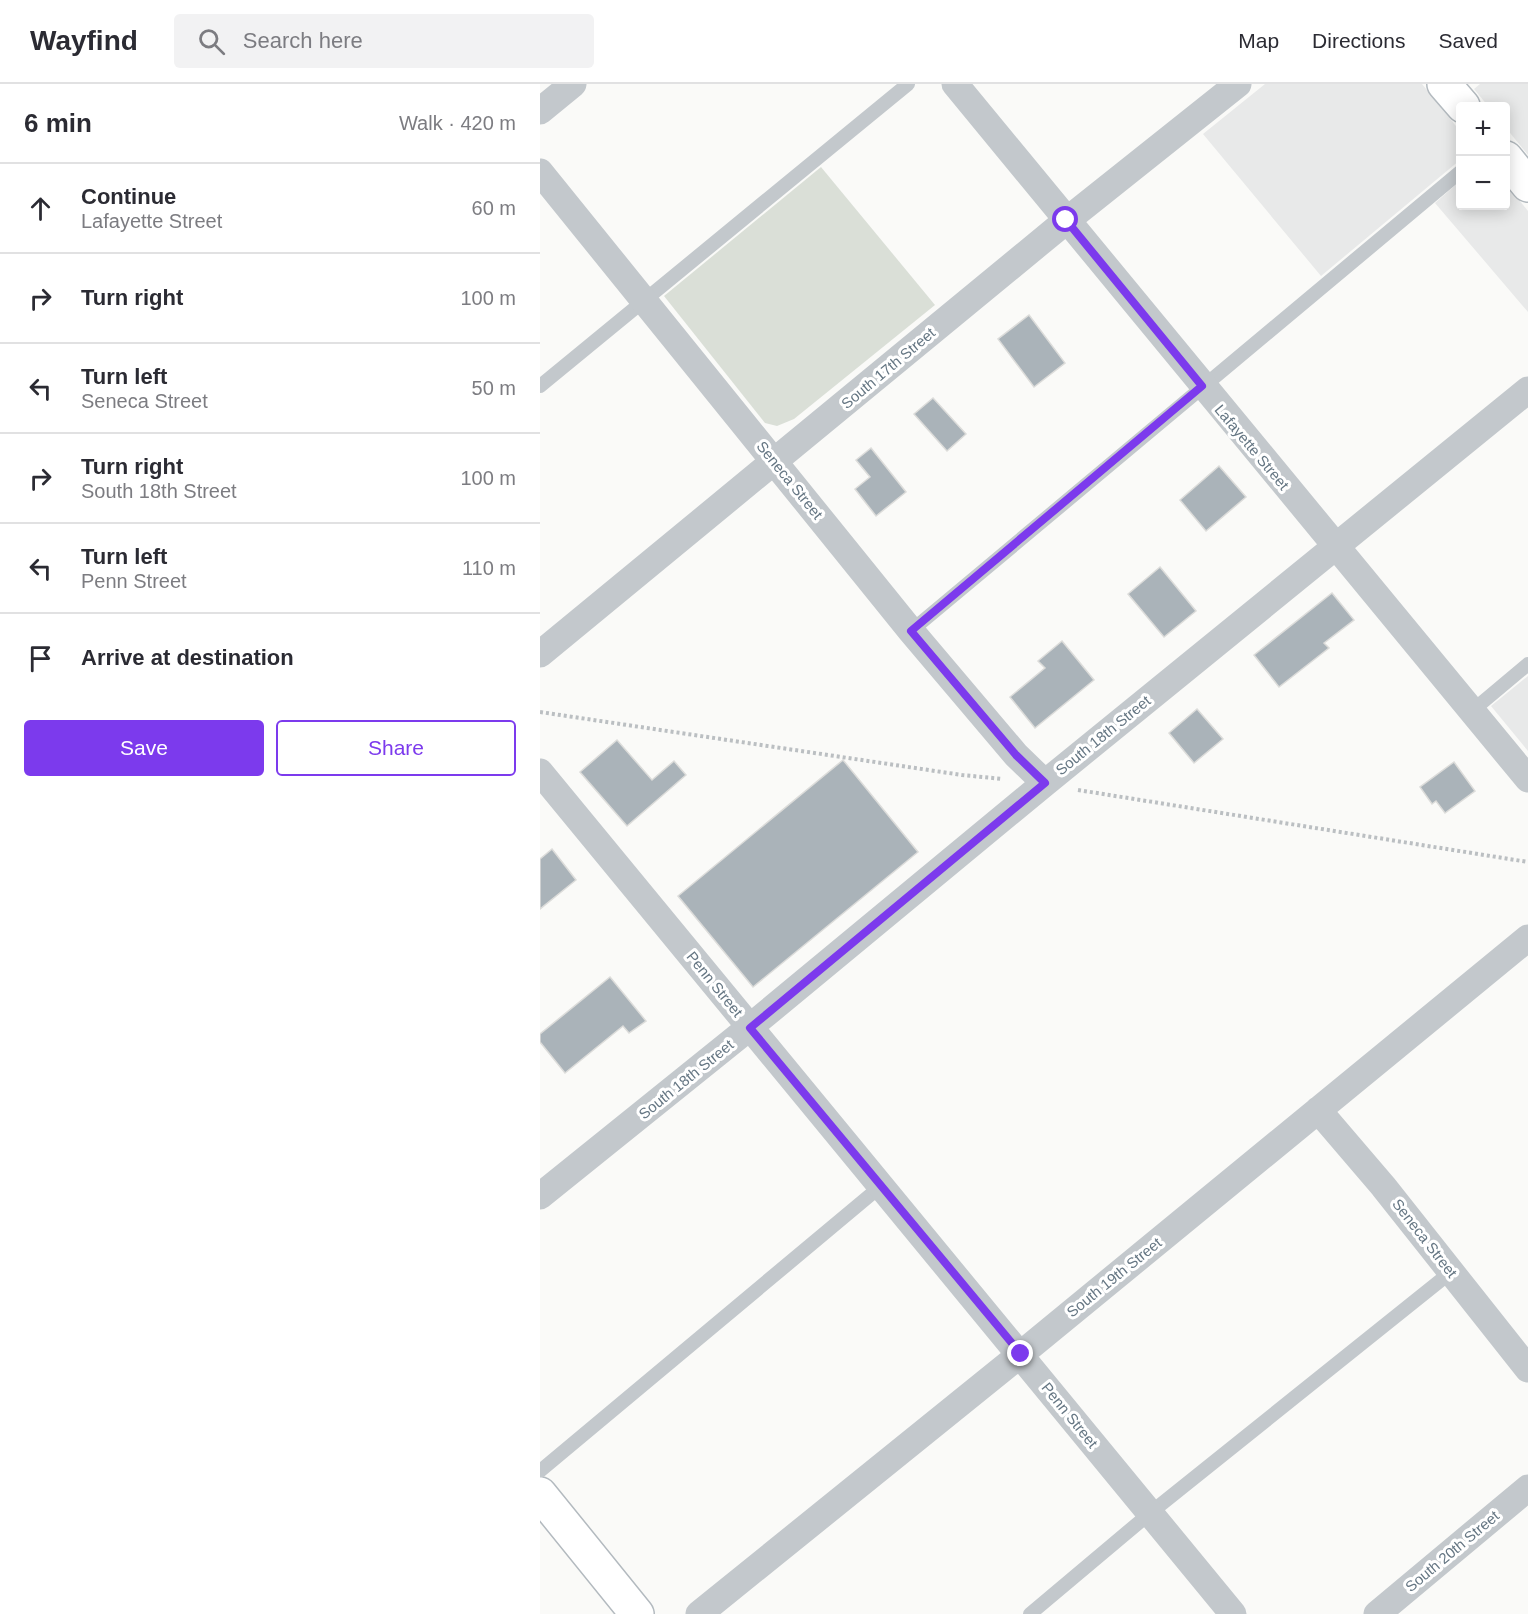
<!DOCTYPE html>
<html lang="en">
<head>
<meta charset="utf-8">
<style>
  :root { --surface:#fff; --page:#f2f2f3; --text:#2b2b33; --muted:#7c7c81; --line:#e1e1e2; --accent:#7c3aed }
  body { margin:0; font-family:Helvetica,sans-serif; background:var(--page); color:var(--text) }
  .controls { position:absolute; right:18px; top:18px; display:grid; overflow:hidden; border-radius:6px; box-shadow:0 3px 15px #0003 }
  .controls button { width:54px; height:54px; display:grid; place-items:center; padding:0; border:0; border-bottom:2px solid var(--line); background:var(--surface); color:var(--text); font:30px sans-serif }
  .stop { position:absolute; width:18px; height:18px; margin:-14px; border:4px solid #7c3aed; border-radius:50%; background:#fff }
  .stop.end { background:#7c3aed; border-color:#fff; box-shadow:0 2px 6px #0008 }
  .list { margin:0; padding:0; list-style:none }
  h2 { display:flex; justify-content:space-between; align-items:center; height:78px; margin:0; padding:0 24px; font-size:26px }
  h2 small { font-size:20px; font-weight:400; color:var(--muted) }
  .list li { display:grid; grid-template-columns:39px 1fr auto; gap:18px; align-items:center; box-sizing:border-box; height:90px; padding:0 24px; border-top:2px solid var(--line) }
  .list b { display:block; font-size:22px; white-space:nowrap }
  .list p { margin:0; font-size:20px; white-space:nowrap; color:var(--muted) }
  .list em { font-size:20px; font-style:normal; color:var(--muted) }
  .actions { display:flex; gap:12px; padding:18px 24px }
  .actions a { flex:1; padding:14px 0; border:2px solid var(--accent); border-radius:6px; text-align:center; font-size:21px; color:var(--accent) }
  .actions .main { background:var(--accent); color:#fff }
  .icon { flex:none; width:33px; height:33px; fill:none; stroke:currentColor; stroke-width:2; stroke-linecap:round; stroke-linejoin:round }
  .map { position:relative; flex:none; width:988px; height:1530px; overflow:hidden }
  header { display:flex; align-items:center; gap:36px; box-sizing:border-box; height:84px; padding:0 30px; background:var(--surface); border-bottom:2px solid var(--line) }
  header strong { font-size:28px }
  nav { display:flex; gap:33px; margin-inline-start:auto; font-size:21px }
  .search { width:420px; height:54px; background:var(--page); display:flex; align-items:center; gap:15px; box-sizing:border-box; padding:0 21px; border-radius:6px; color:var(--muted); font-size:22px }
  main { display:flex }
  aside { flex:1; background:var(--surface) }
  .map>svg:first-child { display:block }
  .built { fill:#e8e9e9 }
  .green { fill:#dadfd7 }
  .building { fill:#aab3b9; stroke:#dcdcda; stroke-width:1.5 }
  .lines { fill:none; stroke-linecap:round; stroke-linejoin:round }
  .secondary-casing { stroke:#b3babf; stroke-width:36 }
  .path { stroke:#bbbfc2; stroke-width:4; stroke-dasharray:3 3; stroke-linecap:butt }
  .lane { stroke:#c3c8cc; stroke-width:14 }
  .street { stroke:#c3c8cc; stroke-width:27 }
  .secondary { stroke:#fff; stroke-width:33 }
  .route { stroke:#7c3aed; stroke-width:8 }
  .labels { text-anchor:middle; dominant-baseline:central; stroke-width:6; stroke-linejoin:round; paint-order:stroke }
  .street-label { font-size:15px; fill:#657683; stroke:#fff }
</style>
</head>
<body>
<header>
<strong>Wayfind</strong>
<div class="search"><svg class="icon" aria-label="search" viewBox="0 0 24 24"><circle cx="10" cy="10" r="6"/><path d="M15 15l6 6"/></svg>Search here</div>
<nav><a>Map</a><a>Directions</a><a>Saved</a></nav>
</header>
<main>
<aside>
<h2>6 min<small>Walk · 420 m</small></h2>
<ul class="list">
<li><svg class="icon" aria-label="ahead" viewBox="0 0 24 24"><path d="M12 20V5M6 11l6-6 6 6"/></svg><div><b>Continue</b><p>Lafayette Street</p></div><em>60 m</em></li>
<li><svg class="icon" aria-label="right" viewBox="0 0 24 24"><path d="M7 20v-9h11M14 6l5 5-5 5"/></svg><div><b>Turn right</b></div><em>100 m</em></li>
<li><svg class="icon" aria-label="left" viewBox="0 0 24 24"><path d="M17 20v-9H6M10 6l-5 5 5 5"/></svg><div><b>Turn left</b><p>Seneca Street</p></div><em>50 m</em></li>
<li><svg class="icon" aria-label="right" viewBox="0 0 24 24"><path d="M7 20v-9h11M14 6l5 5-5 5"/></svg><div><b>Turn right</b><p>South 18th Street</p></div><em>100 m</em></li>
<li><svg class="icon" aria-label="left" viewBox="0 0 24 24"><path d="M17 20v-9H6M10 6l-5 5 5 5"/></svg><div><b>Turn left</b><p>Penn Street</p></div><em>110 m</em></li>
<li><svg class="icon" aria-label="arrive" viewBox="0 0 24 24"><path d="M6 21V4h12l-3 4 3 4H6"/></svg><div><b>Arrive at destination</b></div></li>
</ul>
<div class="actions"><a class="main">Save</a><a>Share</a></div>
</aside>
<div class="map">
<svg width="988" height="1530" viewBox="0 0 988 1530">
  <rect width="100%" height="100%" fill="#fafaf8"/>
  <path class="built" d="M725 0H882L920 47V76L781 192 663 50Z
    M940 0H988V71L966 44V22H948L934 5Z
    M920 97V122H966V100L988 127V228L895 119Z
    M988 592V667L951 622Z"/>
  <path class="green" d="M281 83 395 221 254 335 237 342 225 339 124 212Z"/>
  <path class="building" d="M489 231 525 279 494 303 458 255Z
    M393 314 426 350 407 367 374 330Z
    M331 364 366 408 336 432 315 405 330 393 316 376Z
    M679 382 706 413 666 447 640 416Z
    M620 483 656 527 624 553 588 510Z
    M792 509 814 536 784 559 789 564 739 603 714 571Z
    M522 557 554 596 495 644 470 613 505 584 498 577Z
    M657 625 683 655 654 679 629 649Z
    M77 656 112 696 134 677 146 691 87 742 40 688Z
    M303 676 378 768 213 903 138 812Z
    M914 678 935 707 905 729 896 717 892 720 880 703Z
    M12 765 36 796 0 825V775Z
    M70 893 106 937 89 949 83 942 25 989 0 958V950Z"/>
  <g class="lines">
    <defs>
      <path id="secondary" d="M904 0 923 22
        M966 74 988 101
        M0 1410 97 1530"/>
    </defs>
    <use href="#secondary" class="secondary-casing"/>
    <path class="path" d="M0 628 422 691 463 695
      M538 706 988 778"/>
    <path class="lane" d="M0 302 368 0
      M371 547 920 88
      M932 627 988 580
      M0 1387 341 1102
      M490 1530 609 1430 911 1188"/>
    <path class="street" d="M415 0 988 695
      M0 27 33 0
      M0 88 371 547 476 671 505 699
      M0 570 526 137 698 0
      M0 688 693 1530
      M778 1026 843 1102 988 1285
      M0 1112 210 943 505 699 988 306
      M159 1530 481 1270 988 854
      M837 1530 988 1404"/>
    <use href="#secondary" class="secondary"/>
  </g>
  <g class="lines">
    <path class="route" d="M481 1270 210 944 505 699 476 671 371 547 662 302 526 136"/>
  </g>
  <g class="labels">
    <g class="street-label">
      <text transform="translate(348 284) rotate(-40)">South 17th Street</text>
      <text transform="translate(712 363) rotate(50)">Lafayette Street</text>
      <text transform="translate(250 396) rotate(51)">Seneca Street</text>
      <text transform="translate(563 651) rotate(-39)">South 18th Street</text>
      <text transform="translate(175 900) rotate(51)">Penn Street</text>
      <text transform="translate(146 995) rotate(-39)">South 18th Street</text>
      <text transform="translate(885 1154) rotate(52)">Seneca Street</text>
      <text transform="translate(574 1193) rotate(-39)">South 19th Street</text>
      <text transform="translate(530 1331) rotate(51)">Penn Street</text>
      <text transform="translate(912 1467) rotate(-40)">South 20th Street</text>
    </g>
  </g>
</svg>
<div class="controls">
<button>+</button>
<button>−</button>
</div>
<div class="stop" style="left:526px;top:136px"></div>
<div class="stop end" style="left:481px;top:1270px"></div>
</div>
</main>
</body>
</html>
